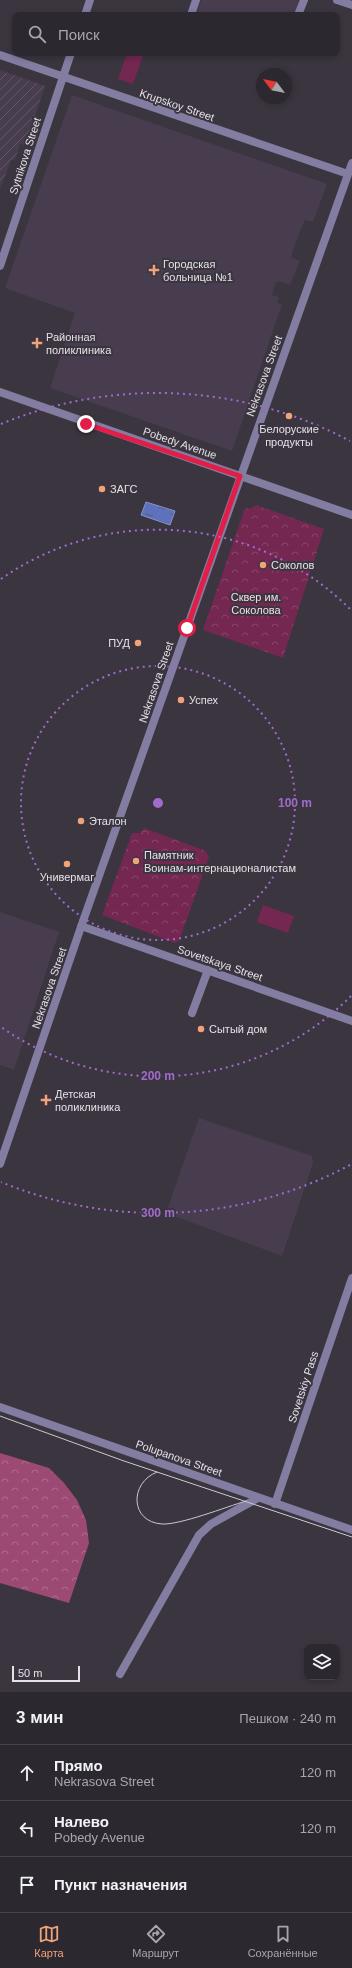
<!DOCTYPE html>
<html lang="ru">
<head>
<meta charset="utf-8">
<style>
  :root { --surface:#2c2830; --page:#38343c; --text:#f1f3f6; --muted:#a6a6ab; --line:#48444c; --accent:#f0a279 }
  body { margin:0; font-family:Helvetica,sans-serif; background:var(--page); color:var(--text) }
  .controls { position:absolute; right:12px; bottom:12px; display:grid; overflow:hidden; border-radius:8px; box-shadow:0 2px 6px #0003 }
  .controls button { width:36px; height:36px; display:grid; place-items:center; padding:0; border:0; border-bottom:1px solid var(--line); background:var(--surface); color:var(--text); font:20px sans-serif }
  .compass { position:absolute; left:256px; top:68px; width:36px; height:36px; border-radius:50%; background:var(--surface); box-shadow:0 2px 6px #0003; rotate:302deg }
  .scale { position:absolute; left:12px; bottom:10px; width:68px; box-sizing:border-box; padding-left:4px; border:2px solid #e5e1e8; border-top:0; font-size:11px; line-height:14px; white-space:nowrap; color:#e5e1e8; -webkit-text-stroke:3px #3b3540; paint-order:stroke }
  .stop { position:absolute; width:12px; height:12px; margin:-9px; border:3px solid #e11d48; border-radius:50%; background:#fff }
  .stop.end { background:#e11d48; border-color:#fff; box-shadow:0 1px 4px #0008 }
  .list { margin:0; padding:0; list-style:none }
  h2 { display:flex; justify-content:space-between; align-items:center; height:52px; margin:0; padding:0 16px; font-size:17px }
  h2 small { font-size:13px; font-weight:400; color:var(--muted) }
  .list li { display:grid; grid-template-columns:26px 1fr auto; gap:12px; align-items:center; box-sizing:border-box; height:56px; padding:0 16px; border-top:1px solid var(--line) }
  .list b { display:block; font-size:15px; white-space:nowrap }
  .list p { margin:0; font-size:13px; white-space:nowrap; color:var(--muted) }
  .list em { font-size:13px; font-style:normal; color:var(--muted) }
  .icon { flex:none; width:22px; height:22px; fill:none; stroke:currentColor; stroke-width:2; stroke-linecap:round; stroke-linejoin:round }
  .map { position:relative; flex:none; width:352px; height:1692px; overflow:hidden }
  .search { position:absolute; background:var(--surface); box-shadow:0 2px 6px #0003; left:12px; right:12px; top:12px; height:44px; display:flex; align-items:center; gap:10px; box-sizing:border-box; padding:0 14px; border-radius:8px; color:var(--muted); font-size:15px }
  .sheet { height:220px; background:var(--surface) }
  nav { display:flex; justify-content:space-around; align-items:center; box-sizing:border-box; height:56px; border-top:1px solid var(--line); background:var(--surface); font-size:11px; color:var(--muted) }
  nav a { display:grid; justify-items:center; gap:2px }
  nav .on { color:var(--accent) }
  .map>svg:first-child { display:block }
  .built { fill:#473d4e }
  .industrial { fill:url(#industrial-furrows) }
  .grass { fill:#732751 }
  .forest { fill:url(#forest-crowns) }
  .park { fill:url(#park-crowns) }
  .water { fill:url(#water-ripples); stroke:#8693ca }
  .lines { fill:none; stroke-linecap:round; stroke-linejoin:round }
  .minor { stroke:#827da1; stroke-width:8 }
  .tertiary { stroke:#827da1; stroke-width:8 }
  .tram { stroke:#cbc7ce; stroke-width:1 }
  .route { stroke:#e11d48; stroke-width:5 }
  .ring { fill:none; stroke:#a06bcd; stroke-width:2; stroke-dasharray:2 4 }
  .poi-dot { fill:#f0a279; stroke:#3b3540; stroke-width:1.5 }
  .labels { text-anchor:middle; dominant-baseline:central; stroke-width:4; stroke-linejoin:round; paint-order:stroke }
  .street-label { font-size:11px; fill:#e5e1e8; stroke:#3b3540 }
  .poi-label { font-size:11px; fill:#e5e1e8; stroke:#3b3540; text-anchor:start }
  .park-label { font-size:11px; fill:#f4dce6; stroke:#3b3540 }
  .centre { fill:#a06bcd; stroke:#3b3540; stroke-width:2 }
  .ring-label { font-size:12px; text-anchor:middle; font-weight:bold; fill:#a06bcd; stroke:#3b3540; stroke-width:4; stroke-linejoin:round; paint-order:stroke }
</style>
</head>
<body>
<div class="map">
<svg width="352" height="1692" viewBox="0 0 352 1692">
  <defs>
    <pattern id="industrial-furrows" width="10" height="10" patternUnits="userSpaceOnUse"><rect width="10" height="10" fill="#473d4e"/><path d="M-1 1l2-2M0 10L10 0M9 11l2-2" fill="none" stroke="#615968"/></pattern>
    <pattern id="forest-crowns" width="20" height="18" patternUnits="userSpaceOnUse"><rect width="20" height="18" fill="#9c4a74"/><path d="M2 6a3 3 0 1 1 6 0M12 15a3 3 0 1 1 6 0" fill="none" stroke="#ae6c8e"/></pattern>
    <pattern id="park-crowns" width="20" height="18" patternUnits="userSpaceOnUse"><rect width="20" height="18" fill="#732751"/><path d="M2 6a3 3 0 1 1 6 0M12 15a3 3 0 1 1 6 0" fill="none" stroke="#87466a"/></pattern>
    <pattern id="water-ripples" width="26" height="14" patternUnits="userSpaceOnUse"><rect width="26" height="14" fill="#5e71bd"/><path d="M2 4q2-2 4 0t4 0M15 11q2-2 4 0t4 0" fill="none" stroke="#535d87"/></pattern>
  </defs>
  <rect width="100%" height="100%" fill="#3b3540"/>
  <path class="built" d="M201 0H299L294 15H204L197 13Z
    M72 95 327 184 313 222 305 220 299 234 291 257 300 261 290 285 278 281 274 287 272 295 279 297 277 303 282 304 232 451 50 388 75 313 5 288Z
    M0 912 59 932 14 1070 0 1065Z
    M199 1118 312 1156 313 1163 282 1256 166 1213Z"/>
  <path class="industrial" d="M0 70 45 86 25 145 20 144 15 160H11L0 189Z"/>
  <path class="grass" d="M127 53H144L133 84 118 79Z
    M263 905 294 916 288 933 257 922Z"/>
  <path class="forest" d="M0 1453 49 1468 64 1483 77 1500 86 1520 89 1543 69 1603 0 1583Z"/>
  <path class="park" d="M256 505 324 529 283 658 203 630 245 508 250 509Z
    M144 828 206 851 209 857 179 941 175 943 102 915 132 833H140Z"/>
  <path class="water" d="M146 502 175 511 170 525 141 515Z"/>
  <g class="lines">
    <path class="minor" d="M337 0 352 5
      M85 15 90 0
      M191 15 196 0
      M298 15 304 0
      M0 55 348 174
      M0 266 71 53
      M81 926 352 1021
      M192 1013 208 970
      M0 1164 83 921 352 163
      M275 1504 352 1278
      M120 1674 199 1535 211 1524 258 1498"/>
    <path class="tertiary" d="M0 392 352 515
      M0 1407 352 1530"/>
    <path class="tram" d="M0 1416 124 1461 352 1537
      M157 1472C129 1483 130 1522 162 1524 180 1525 226 1507 246 1501"/>
  </g>
  <g class="lines">
    <path class="route" d="M86 424 240 476 187 628"/>
  </g>
  <g class="ring">
    <circle cx="158" cy="803" r="137"/>
    <path d="M351 996A273 273 0 0 1 1 1027M1 579A273 273 0 0 1 351 610"/>
    <path d="M350 1165A410 410 0 0 1 1 1182M1 424A410 410 0 0 1 350 441"/>
  </g>
  <g class="poi-dot">
    <path d="M152 264h4v4h4v4h-4v4h-4v-4h-4v-4h4z"/>
    <path d="M35 337h4v4h4v4h-4v4h-4v-4h-4v-4h4z"/>
    <circle cx="289" cy="416" r="4"/>
    <circle cx="102" cy="489" r="4"/>
    <circle cx="263" cy="565" r="4"/>
    <circle cx="138" cy="643" r="4"/>
    <circle cx="181" cy="700" r="4"/>
    <circle cx="81" cy="821" r="4"/>
    <circle cx="136" cy="861" r="4"/>
    <circle cx="67" cy="864" r="4"/>
    <circle cx="201" cy="1029" r="4"/>
    <path d="M44 1094h4v4h4v4h-4v4h-4v-4h-4v-4h4z"/>
  </g>
  <g class="labels">
    <g class="street-label">
      <text transform="translate(177 105) rotate(19)">Krupskoy Street</text>
      <text transform="translate(25 156) rotate(-72)">Sytnikova Street</text>
      <text transform="translate(264 376) rotate(-70)">Nekrasova Street</text>
      <text transform="translate(180 443) rotate(19)">Pobedy Avenue</text>
      <text transform="translate(156 682) rotate(-71)">Nekrasova Street</text>
      <text transform="translate(220 963) rotate(19)">Sovetskaya Street</text>
      <text transform="translate(49 988) rotate(-71)">Nekrasova Street</text>
      <text transform="translate(303 1387) rotate(-72)">Sovetskiy Pass</text>
      <text transform="translate(179 1458) rotate(19)">Polupanova Street</text>
    </g>
    <g class="poi-label">
      <text x="163" y="264">Городская<tspan x="163" dy="13">больница №1</tspan></text>
      <text x="46" y="337">Районная<tspan x="46" dy="13">поликлиника</tspan></text>
      <text x="289" y="429" text-anchor="middle">Белоруские<tspan x="289" dy="13">продукты</tspan></text>
      <text x="110" y="489">ЗАГС</text>
      <text x="271" y="565">Соколов</text>
      <text x="130" y="643" text-anchor="end">ПУД</text>
      <text x="189" y="700">Успех</text>
      <text x="89" y="821">Эталон</text>
      <text x="144" y="855">Памятник<tspan x="144" dy="13">Воинам-интернационалистам</tspan></text>
      <text x="67" y="877" text-anchor="middle">Универмаг</text>
      <text x="209" y="1029">Сытый дом</text>
      <text x="55" y="1094">Детская<tspan x="55" dy="13">поликлиника</tspan></text>
    </g>
    <g class="park-label">
      <text x="256" y="597">Сквер им.<tspan x="256" dy="13">Соколова</tspan></text>
    </g>
  </g>
  <circle cx="158" cy="803" r="6" class="centre"/>
  <g class="ring-label">
    <text x="295" y="807">100 m</text>
    <text x="158" y="1080">200 m</text>
    <text x="158" y="1217">300 m</text>
  </g>
</svg>
<div class="controls">
<button><svg class="icon" aria-label="layers" viewBox="0 0 24 24"><path d="M12 4l9 5-9 5-9-5zM3 14l9 5 9-5"/></svg></button>
</div>
<svg class="compass" viewBox="-18 -18 36 36"><path d="M0-13l5 13h-10z" fill="#e53935"/><path d="M0 13l5-13h-10z" fill="#a6a6ab"/></svg>
<div class="scale">50 m</div>
<div class="stop" style="left:187px;top:628px"></div>
<div class="stop end" style="left:86px;top:424px"></div>
<div class="search"><svg class="icon" aria-label="search" viewBox="0 0 24 24"><circle cx="10" cy="10" r="6"/><path d="M15 15l6 6"/></svg>Поиск</div>
</div>
<section class="sheet">
<h2>3 мин<small>Пешком · 240 m</small></h2>
<ul class="list">
<li><svg class="icon" aria-label="ahead" viewBox="0 0 24 24"><path d="M12 20V5M6 11l6-6 6 6"/></svg><div><b>Прямо</b><p>Nekrasova Street</p></div><em>120 m</em></li>
<li><svg class="icon" aria-label="left" viewBox="0 0 24 24"><path d="M17 20v-9H6M10 6l-5 5 5 5"/></svg><div><b>Налево</b><p>Pobedy Avenue</p></div><em>120 m</em></li>
<li><svg class="icon" aria-label="arrive" viewBox="0 0 24 24"><path d="M6 21V4h12l-3 4 3 4H6"/></svg><div><b>Пункт назначения</b></div></li>
</ul>
</section>
<nav>
<a class="on"><svg class="icon" aria-label="map" viewBox="0 0 24 24"><path d="M3 6l6-2 6 2 6-2v14l-6 2-6-2-6 2zM9 4v14M15 6v14"/></svg>Карта</a>
<a><svg class="icon" aria-label="directions" viewBox="0 0 24 24"><path d="M12 3l9 9-9 9-9-9zM9 14v-3h6M13 9l2 2-2 2"/></svg>Маршрут</a>
<a><svg class="icon" aria-label="saved" viewBox="0 0 24 24"><path d="M7 4h10v16l-5-4-5 4z"/></svg>Сохранённые</a>
</nav>
</body>
</html>
